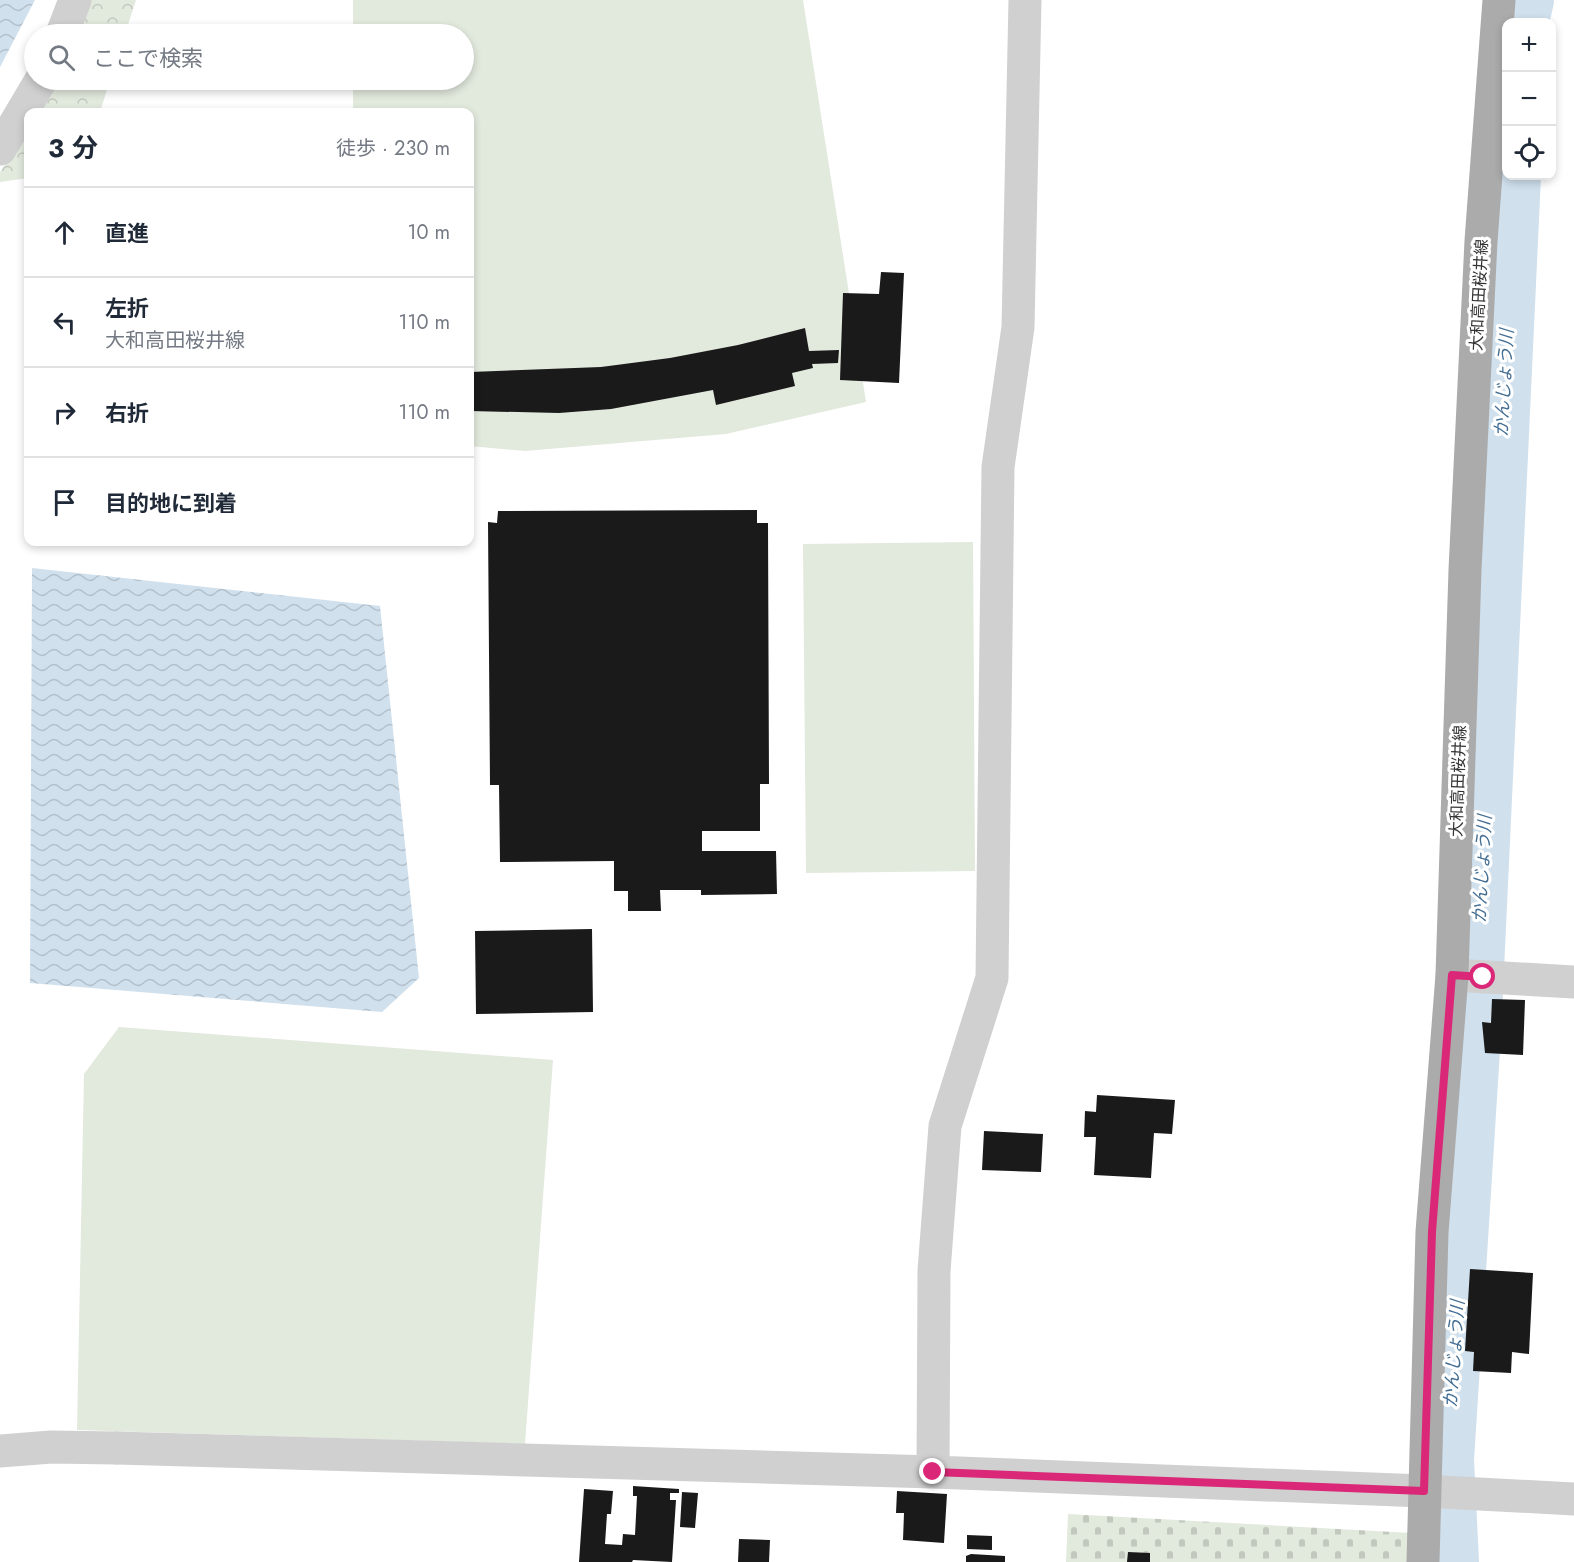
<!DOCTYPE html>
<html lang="ja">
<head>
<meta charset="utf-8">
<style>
  :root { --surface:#fff; --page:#f2f2f3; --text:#1f2937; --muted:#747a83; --line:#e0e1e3 }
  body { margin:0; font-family:Jost,"Noto Sans JP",sans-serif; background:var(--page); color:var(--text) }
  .controls { position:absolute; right:18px; top:18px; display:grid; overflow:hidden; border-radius:12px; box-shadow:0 3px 9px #0003 }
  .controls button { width:54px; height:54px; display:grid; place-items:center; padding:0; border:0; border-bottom:2px solid var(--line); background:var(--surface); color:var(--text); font:30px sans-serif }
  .stop { position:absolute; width:18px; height:18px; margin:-14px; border:4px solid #db2777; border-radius:50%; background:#fff }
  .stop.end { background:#db2777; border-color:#fff; box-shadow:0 2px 6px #0008 }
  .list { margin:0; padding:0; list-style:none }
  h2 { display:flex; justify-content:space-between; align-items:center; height:78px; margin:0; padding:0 24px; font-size:26px }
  h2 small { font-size:20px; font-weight:400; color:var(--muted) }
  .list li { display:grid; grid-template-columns:39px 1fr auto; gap:18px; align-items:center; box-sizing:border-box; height:90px; padding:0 24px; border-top:2px solid var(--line) }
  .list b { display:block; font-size:22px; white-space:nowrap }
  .list p { margin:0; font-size:20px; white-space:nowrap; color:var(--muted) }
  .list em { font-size:20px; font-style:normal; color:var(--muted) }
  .icon { flex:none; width:33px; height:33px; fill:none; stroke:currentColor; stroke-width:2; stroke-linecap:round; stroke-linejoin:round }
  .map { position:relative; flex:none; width:1574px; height:1562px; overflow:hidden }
  .search { position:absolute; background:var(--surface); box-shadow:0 3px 9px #0003; left:24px; top:24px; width:450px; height:66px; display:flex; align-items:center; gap:15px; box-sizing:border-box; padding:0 21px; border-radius:33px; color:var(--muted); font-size:22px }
  .panel { position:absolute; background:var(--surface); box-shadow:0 3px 9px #0003; left:24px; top:108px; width:450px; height:438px; border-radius:12px }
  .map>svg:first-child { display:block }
  .grass { fill:#e2e9dd }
  .forest { fill:url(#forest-crowns) }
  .cemetery { fill:url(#cemetery-stones) }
  .water { fill:url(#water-waves) }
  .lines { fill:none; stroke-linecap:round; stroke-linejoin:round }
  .river { stroke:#d0e0ed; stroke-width:54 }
  .building { fill:#1a1a1a }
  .minor { stroke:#d0d0d0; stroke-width:33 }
  .tertiary { stroke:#d0d0d0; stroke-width:33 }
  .primary { stroke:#ababab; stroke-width:33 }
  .route { stroke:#db2777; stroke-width:8 }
  .labels { text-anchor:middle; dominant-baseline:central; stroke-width:6; stroke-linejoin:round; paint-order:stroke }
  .street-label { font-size:16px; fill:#333; stroke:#fff }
  .water-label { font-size:18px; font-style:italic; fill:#436e93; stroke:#fff }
</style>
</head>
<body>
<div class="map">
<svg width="1574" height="1562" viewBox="0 0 1574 1562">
  <defs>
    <pattern id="forest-crowns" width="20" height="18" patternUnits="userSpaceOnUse" patternTransform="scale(1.5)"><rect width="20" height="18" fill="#e2e9dd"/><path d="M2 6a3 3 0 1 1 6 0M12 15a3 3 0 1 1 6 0" fill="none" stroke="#c2c8be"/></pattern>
    <pattern id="cemetery-stones" width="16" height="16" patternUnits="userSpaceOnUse" patternTransform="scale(1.5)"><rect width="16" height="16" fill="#e2e9dd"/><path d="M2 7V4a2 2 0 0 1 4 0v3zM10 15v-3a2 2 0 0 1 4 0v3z" fill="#c2c8be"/></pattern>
    <pattern id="water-waves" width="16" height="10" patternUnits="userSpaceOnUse" patternTransform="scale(1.5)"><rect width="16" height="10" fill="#d0e0ed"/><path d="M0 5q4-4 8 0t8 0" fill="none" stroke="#b3c1cc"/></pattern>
  </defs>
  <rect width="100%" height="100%" fill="#fff"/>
  <path class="grass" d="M353 0H803L866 402 726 434 525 451 470 446V112H353V80H464V34H353Z
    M973 542 975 871 806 873 803 544Z
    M119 1027 553 1060 525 1444 77 1430 84 1074Z"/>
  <path class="forest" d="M90 0H136L125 34H75Z
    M56 80H110L100 112H39Z
    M28 129V178L0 182V172Z"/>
  <path class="cemetery" d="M1068 1514 1411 1533 1410 1562H1066Z"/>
  <path class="water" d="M0 0H35L0 67Z
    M32 568 380 606 419 978 382 1012 30 983Z"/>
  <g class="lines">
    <path class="river" d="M1522 22 1527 0
      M1452 1562 1447 1460 1474 1034 1514 176"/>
  </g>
  <path class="building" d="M881 272 904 273 899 383 840 380 843 293 879 294Z
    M805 328 809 351 839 350 838 363 812 364 813 368 792 373 795 386 716 405 713 390 611 409 559 413 470 411V372L601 367 670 358 738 345Z
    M757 510V523H768L769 784H760V831H702V851H776L777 894 701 895V890H660L661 911H628V891H614V861L500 862 499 785H490L488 522 497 523 498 511Z
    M592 929 593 1012 476 1014 475 931Z
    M1492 999 1525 1000 1523 1055 1485 1053 1482 1022 1491 1023Z
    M1097 1095 1175 1100 1172 1134 1154 1133 1151 1178 1094 1175 1096 1137H1084L1085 1111 1096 1112Z
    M984 1131 1043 1134 1041 1172 982 1170Z
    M1470 1269 1533 1273 1529 1354 1512 1352 1511 1373 1473 1371 1474 1352 1465 1351Z
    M633 1486 679 1489V1493H670V1500H676L672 1562 633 1560 632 1562H579L584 1489 613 1491 611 1514H607L605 1544 622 1545 623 1534 635 1535 637 1496H633Z
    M897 1491 947 1494 944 1543 903 1540 904 1513H896Z
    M682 1492 698 1493 695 1528 680 1527Z
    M967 1535 992 1536V1550L967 1549Z
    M739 1539 770 1540 769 1562H738Z
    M1128 1552 1150 1553V1562H1127Z
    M971 1554 1005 1556V1562H966V1556Z"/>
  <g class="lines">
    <path class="minor" d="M62 34 75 0
      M0 149 41 80
      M1452 975 1574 982
      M0 1451 51 1447 117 1448
      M1423 1491 1574 1499"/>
    <path class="tertiary" d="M117 1448 933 1472 1423 1491
      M933 1472 934 1271 945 1126 992 978 998 467 1018 327 1025 0"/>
    <path class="primary" d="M1423 1562 1432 1232 1452 975 1465 570 1481 241 1499 0"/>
  </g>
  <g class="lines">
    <path class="route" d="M933 1472 1424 1491 1432 1232 1452 975 1483 977"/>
  </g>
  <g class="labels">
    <g class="street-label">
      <text transform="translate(1479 295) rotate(-87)">大和高田桜井線</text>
      <text transform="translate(1458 781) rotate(-88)">大和高田桜井線</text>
    </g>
    <g class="water-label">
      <text transform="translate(1504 383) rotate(-87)">かんじょう川</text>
      <text transform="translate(1482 869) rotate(-87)">かんじょう川</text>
      <text transform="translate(1454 1354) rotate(-86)">かんじょう川</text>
    </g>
  </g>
</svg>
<div class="controls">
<button>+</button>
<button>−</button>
<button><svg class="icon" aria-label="locate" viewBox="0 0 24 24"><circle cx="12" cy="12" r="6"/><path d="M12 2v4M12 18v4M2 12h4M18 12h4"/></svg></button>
</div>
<div class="stop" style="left:1483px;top:977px"></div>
<div class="stop end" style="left:933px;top:1472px"></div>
<div class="search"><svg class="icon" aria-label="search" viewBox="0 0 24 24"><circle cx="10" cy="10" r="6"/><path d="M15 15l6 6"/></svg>ここで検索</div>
<section class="panel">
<h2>3 分<small>徒歩 · 230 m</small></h2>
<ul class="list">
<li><svg class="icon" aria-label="ahead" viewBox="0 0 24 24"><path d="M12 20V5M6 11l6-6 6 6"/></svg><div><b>直進</b></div><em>10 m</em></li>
<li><svg class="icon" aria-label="left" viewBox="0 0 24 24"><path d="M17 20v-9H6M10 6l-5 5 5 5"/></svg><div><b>左折</b><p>大和高田桜井線</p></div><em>110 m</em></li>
<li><svg class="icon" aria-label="right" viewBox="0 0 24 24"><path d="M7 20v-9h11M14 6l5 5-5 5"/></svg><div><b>右折</b></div><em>110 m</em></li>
<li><svg class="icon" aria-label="arrive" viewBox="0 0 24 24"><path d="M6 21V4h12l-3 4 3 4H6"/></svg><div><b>目的地に到着</b></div></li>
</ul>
</section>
</div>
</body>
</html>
